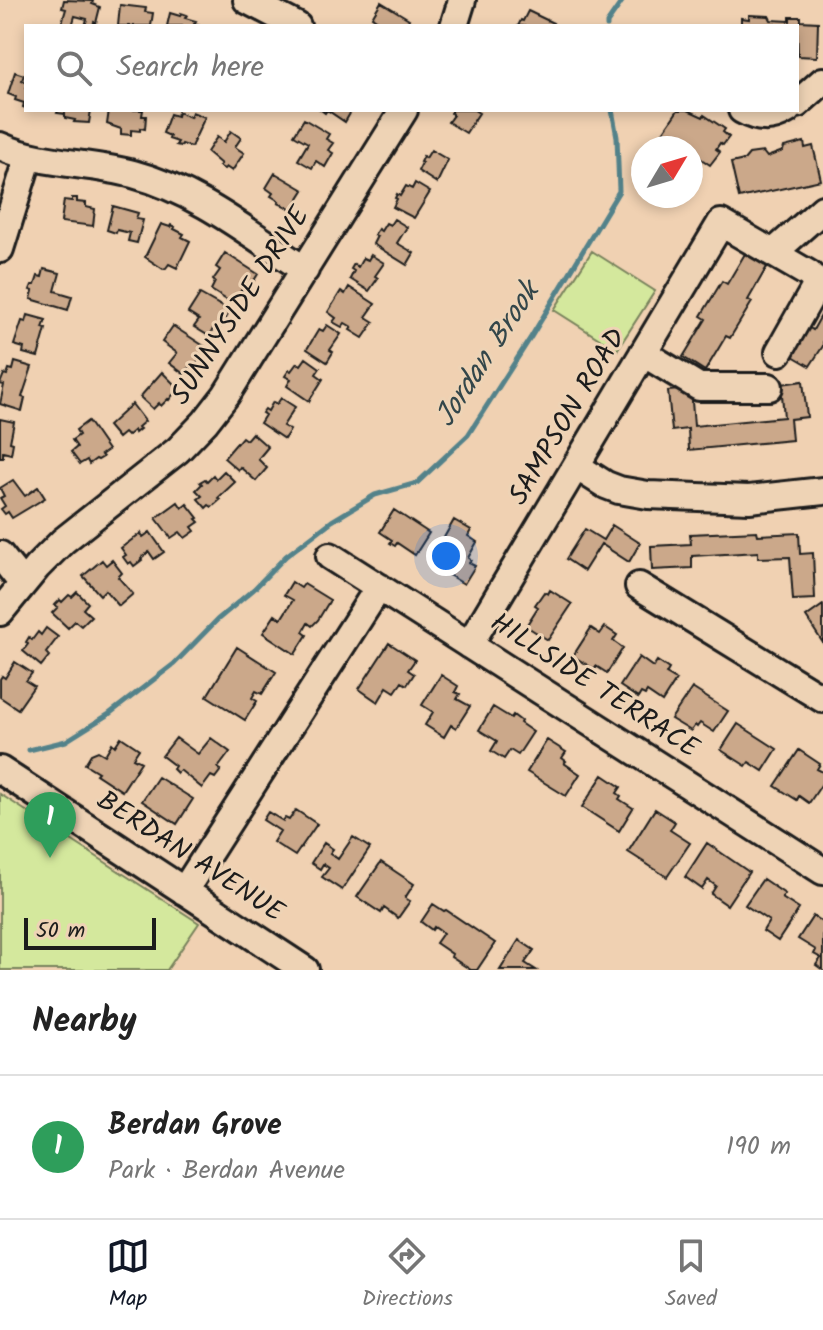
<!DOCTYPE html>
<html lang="en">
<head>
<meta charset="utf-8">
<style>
  :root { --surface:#fff; --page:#f2f2f2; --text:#222; --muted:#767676; --line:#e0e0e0; --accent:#111827 }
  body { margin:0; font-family:Kalam,sans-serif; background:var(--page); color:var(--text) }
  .compass { position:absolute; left:631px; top:136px; width:72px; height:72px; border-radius:50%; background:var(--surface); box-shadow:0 4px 12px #0003; rotate:52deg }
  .scale { position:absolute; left:24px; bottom:20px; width:132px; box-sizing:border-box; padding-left:8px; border:4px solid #1c1c1c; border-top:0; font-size:22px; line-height:28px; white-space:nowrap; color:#1c1c1c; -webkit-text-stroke:6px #eed3b5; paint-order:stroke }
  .you { position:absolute; left:446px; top:556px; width:28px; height:28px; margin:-20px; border:6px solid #fff; border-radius:50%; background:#1a73e8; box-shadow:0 0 0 12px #1a73e833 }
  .badge { display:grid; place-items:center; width:52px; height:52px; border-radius:50%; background:var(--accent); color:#fff; font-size:26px; font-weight:700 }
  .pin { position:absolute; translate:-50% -66px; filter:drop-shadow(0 2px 4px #0008) }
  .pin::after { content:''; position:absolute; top:42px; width:28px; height:24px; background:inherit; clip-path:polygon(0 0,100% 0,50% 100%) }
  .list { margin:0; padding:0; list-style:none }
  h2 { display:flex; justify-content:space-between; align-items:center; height:104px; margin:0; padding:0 32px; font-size:34px }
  h2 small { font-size:26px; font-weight:400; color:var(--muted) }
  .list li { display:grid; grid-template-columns:52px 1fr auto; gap:24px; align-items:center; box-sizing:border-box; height:144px; padding:0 32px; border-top:2px solid var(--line) }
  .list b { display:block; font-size:30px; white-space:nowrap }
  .list p { margin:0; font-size:26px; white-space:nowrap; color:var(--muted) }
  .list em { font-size:26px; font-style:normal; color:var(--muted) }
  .icon { flex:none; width:44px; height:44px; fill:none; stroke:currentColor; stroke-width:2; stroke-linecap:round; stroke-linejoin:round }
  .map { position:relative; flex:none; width:823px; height:970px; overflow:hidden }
  .search { position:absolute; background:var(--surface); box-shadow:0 4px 12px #0003; left:24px; right:24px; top:24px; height:88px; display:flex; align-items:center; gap:20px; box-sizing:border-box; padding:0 28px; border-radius:0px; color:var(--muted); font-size:30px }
  .sheet { height:248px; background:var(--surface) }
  nav { display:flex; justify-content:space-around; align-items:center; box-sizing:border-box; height:112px; border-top:2px solid var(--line); background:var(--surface); font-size:22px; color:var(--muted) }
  nav a { display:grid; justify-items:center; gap:4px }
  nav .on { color:var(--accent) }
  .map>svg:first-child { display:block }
  .green { fill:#d4e89d; stroke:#78825c; stroke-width:2 }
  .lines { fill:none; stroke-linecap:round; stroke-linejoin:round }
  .stream { stroke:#53828a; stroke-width:5 }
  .building { fill:#cba88a; stroke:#1c1c1c; stroke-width:2 }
  .minor-casing { stroke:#1c1c1c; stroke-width:32 }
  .minor { stroke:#eed3b5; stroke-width:26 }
  .labels { text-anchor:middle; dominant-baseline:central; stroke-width:6; stroke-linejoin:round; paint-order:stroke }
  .street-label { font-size:28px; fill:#1c1c1c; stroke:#eed3b5 }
  .water-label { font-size:30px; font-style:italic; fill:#33464a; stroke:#eed3b5 }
</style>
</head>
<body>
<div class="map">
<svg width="823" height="970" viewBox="0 0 823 970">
  <rect width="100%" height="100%" fill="#f0d1b2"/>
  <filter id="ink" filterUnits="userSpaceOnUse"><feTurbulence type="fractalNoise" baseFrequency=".0125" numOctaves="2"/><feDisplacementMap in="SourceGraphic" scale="16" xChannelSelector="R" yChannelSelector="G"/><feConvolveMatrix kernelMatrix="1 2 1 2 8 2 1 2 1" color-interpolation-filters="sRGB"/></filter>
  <g filter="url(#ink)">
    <path class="green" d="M592 251 655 291 617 350 554 310Z
      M0 794 199 923 167 970H0Z"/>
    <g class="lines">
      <path class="stream" d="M607 26V23L623 0
        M29 750 66 741 109 714 174 664 217 620 254 589 286 556 332 521 375 495 417 483 468 435 531 337 619 191 617 137 612 110"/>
    </g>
    <path class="building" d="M64 0 93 1 92 4 100 7 96 23 94 22 93 26H85L87 19 75 16 72 26H61L66 9 62 8Z
      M381 2 409 19 405 26 378 25 379 22 372 17Z
      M120 5 146 8 145 12 153 13 151 26H118Z
      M528 11 553 23 551 26H518L521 20 523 21Z
      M170 13 180 16 181 13 187 15 185 18 196 21 194 24 200 26H167Z
      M749 15 769 16 771 20 790 21V17H801V21L818 22 817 57 798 56 797 26H741V18L749 19Z
      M15 72 24 75 22 80 26 82V108L23 107 24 103 15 100 16 97 8 94Z
      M58 110H91L89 123 74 122 75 120 65 118V114L57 113Z
      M109 110H143L142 116H146L145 129 140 128V131L131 130V135L121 134V129L107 124Z
      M321 110H352L345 122 327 110 325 113Z
      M452 110H474L479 113 466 133 448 122 453 115 451 113Z
      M678 110H688L703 117 704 115 725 129 723 132 729 137 723 145 720 143 716 149 720 152 710 165 691 152V148H686L663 132Z
      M178 112 190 117 192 112 205 117 191 147 182 144 181 146 176 145 178 142 169 139 170 136 163 133 170 114 177 116Z
      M304 119 329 134 326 139 333 143 328 150 333 153 325 167 316 161 312 168 298 160 308 143 294 135Z
      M231 131 241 138 235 147 244 153 232 171 226 167 224 169 219 166 221 164 207 152 217 137 224 142Z
      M804 142 805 148 813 146 821 180 739 198 731 163 744 160 749 154 763 152 767 157 783 151 784 147Z
      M431 150 448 160 437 183 418 171 422 163 420 162 423 156 426 158Z
      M275 173 304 190 292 209 278 203 279 201 271 196 273 193 266 188Z
      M415 183 430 192 414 218 393 207 397 199 395 198 397 194 400 196 406 186 412 189Z
      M72 198H77V202L86 203V207L95 209 93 226 61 222 64 200 72 201Z
      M113 206 138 213 136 219 143 220 137 243 128 241 130 233 117 230 116 233 107 230Z
      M394 219 407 227 397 243 414 253 407 265 373 244 377 236 374 235 378 229 381 231 386 223 390 225Z
      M161 224 170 227 171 225 175 227 174 229 184 234 182 237 190 241 177 268 169 264 166 268 163 269 145 257Z
      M746 252 768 265 748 300 752 302 730 338 726 336 705 371 683 357 706 319 701 316 722 281 727 284Z
      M225 253 258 274 247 292 242 289 238 296 235 294 230 302 211 290 215 282 213 280 220 270 216 267Z
      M371 255 384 263 375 276 378 278 369 291 350 279 354 271 351 269 354 264 358 267 363 258 368 260Z
      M44 269 60 273 55 291 72 296 68 310 31 299 33 291 30 290 32 285H35L38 276 42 277Z
      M349 287 375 304 366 317 374 322 363 338 350 330 352 327 345 323 342 327 333 322 336 318 328 312 341 291 345 294Z
      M200 294 230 311 223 324 217 331 213 329 209 336 194 327 199 320 188 313Z
      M823 312V346L810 366 791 355 808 327 813 330Z
      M28 315 46 320 43 328 46 329 38 357 23 353 24 348 14 345 22 321 26 322Z
      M327 325 341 334 330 350 333 352 327 362 307 349 319 329 323 331Z
      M173 326 207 348 192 370 189 367 184 374 169 363 177 353 162 342Z
      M306 358 320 368 316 374 323 379 309 401 287 386 291 379 285 376 289 370 291 371 297 363 301 365Z
      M15 362 32 367 22 397 25 398 22 411 0 404 4 385 0 384 4 374 7 375 9 369 13 370Z
      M162 372 178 388 169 400 168 399 161 406 159 403 153 409 140 397Z
      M803 381 807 417 790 419 792 440 689 450 688 429 672 431 668 391 691 389 694 426 784 417 781 384Z
      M281 398 295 407 283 426 290 430 284 439 260 423 265 415 262 413 265 409 268 411 273 402 277 404Z
      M132 404 145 421 138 427 140 429 135 433 134 430 127 436 124 433 118 438 108 426Z
      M0 419 14 422 10 442 13 443 11 454 3 452V457H0Z
      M88 421 108 450 101 455 103 457 98 460 96 459 89 464 87 460 80 464 71 452 77 447 72 440 79 435 76 430Z
      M252 433 268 447 258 459 267 468 256 481 240 467 238 470 224 458 242 437 246 440Z
      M224 471 235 482 218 498 220 500 212 507 209 505 206 508 198 499 202 496 196 490 202 484 200 482 205 479 207 481 213 475 216 479Z
      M13 480 25 496 38 487 45 498 12 518 8 512 5 514 1 509 5 506 0 498 4 496 0 488Z
      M178 502 182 508 187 504 198 518 196 519 199 522 192 527 195 531 185 538 180 532 171 538 156 518Z
      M394 510 429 533 415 555 397 543 395 546 390 543 392 540 380 532Z
      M454 520 471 530 468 536 477 542 468 558 471 560 469 563 475 566 464 584 433 566 446 544 442 541Z
      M612 525 640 543 629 562 601 544 584 571 566 559 585 529 603 540Z
      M757 531 758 535 799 533 800 554 813 553 815 599 793 600 790 557 758 558V552L692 556V568L652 570 651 546 691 544 690 534Z
      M150 532 164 552 154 559 149 552 141 558 142 560 134 566 131 562 128 564 123 557 126 555 121 548 141 533 143 537Z
      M102 560 106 565 112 560 122 573 118 577 133 594 119 606 105 590 100 595 83 576Z
      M292 582 301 588 304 584 330 600 318 620 312 626 308 623 303 632 307 635 295 654 263 633 275 615 281 619 293 600 284 595Z
      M550 590 572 604 548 640 526 626 538 607 535 605 544 592 548 594Z
      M77 592 88 603 83 609 91 616 81 626 75 621 68 628 52 613 58 607 55 605 60 600 62 602 69 595 72 597Z
      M823 605V643L806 617Z
      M605 627 617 635 613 641 623 648 607 673 596 666 594 669 573 656 591 628 600 634Z
      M46 628 58 637 46 653 49 656 41 666 23 651 28 644 26 642 29 637 32 640 38 632 41 635Z
      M389 643 415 660 408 670 414 674 407 685 402 682 395 692 387 687 378 702 359 689Z
      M237 647 276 672 262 694 256 691 252 698 257 701 245 720 207 696Z
      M639 657 653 667 657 661 669 669 666 674 676 680 662 702 647 692 645 695 641 693 638 698 620 686Z
      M15 662 32 673 26 681 34 686 18 709 0 697V679L2 676 5 678Z
      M441 675 458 686 455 692 460 694 457 699 470 706 456 728 451 725 444 737 425 725 433 712 422 705Z
      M692 688 728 711 714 732 700 723 697 727 695 725 691 731 671 719Z
      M493 707 511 718 513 715 521 721 520 723 533 732 518 755 510 750 504 759 491 751 497 741 479 730Z
      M738 724 777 749 763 771 749 762 746 766 721 750Z
      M121 737 139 749 133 758 141 762 122 791 96 774 98 772 85 764 91 754 98 751 105 755 112 743 115 746Z
      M176 738 198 754 211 738 230 752 218 768 221 770 215 778 211 776 202 788 180 770 177 773 173 769 175 766 162 756Z
      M547 740 566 752 562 758 566 761 564 763 580 774 566 796 527 772Z
      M799 750 820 764 817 769 823 772V782L809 803 799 796 797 800 775 786Z
      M603 775 621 787 617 793 621 796 619 799 633 808 619 831 582 807Z
      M158 777 193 799 177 824 142 801Z
      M655 809 675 822 670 830 690 843 667 877 628 852Z
      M296 810 317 824 295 856 273 842 280 831 263 820 268 812 283 821 285 818 289 820Z
      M353 837 370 848 342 890 322 877 329 868 323 864 320 869 311 863 324 843 333 849 330 853 338 859Z
      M707 843 749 872 727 905 711 894 716 886 708 880 702 889 685 877Z
      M381 862 414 884 405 898 410 901 398 918 384 908 381 913 357 897Z
      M763 879 785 894 782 898 799 909 778 941 763 931 769 921 745 905Z
      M433 904 444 911 446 910 495 943 477 970H471L451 957 452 954 436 943 443 933 434 927 432 930 421 922Z
      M813 916 823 923V970L816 965 821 958 814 954 816 950 798 939Z
      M519 940 534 950 525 963 536 970H500Z"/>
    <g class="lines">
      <defs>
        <path id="minor" d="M247 0 297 26
          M454 26 462 0
          M797 104 823 81
          M742 110C758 119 771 120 787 110
          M0 146C42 165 89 162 133 174 197 191 250 234 305 270
          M0 249 29 156
          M773 253 823 209
          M643 353 699 387H769
          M576 466 606 485 619 490 648 495 749 499 823 491
          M0 555 23 584
          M330 556 823 871
          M639 586 823 699
          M0 612 37 567 63 541 178 450 205 422 226 395 404 110
          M469 645 721 223 809 274 815 281 814 290 779 352
          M0 770 305 970
          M184 891 379 587"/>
      </defs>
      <use href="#minor" class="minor-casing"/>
      <use href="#minor" class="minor"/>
    </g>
  </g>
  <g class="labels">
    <g class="street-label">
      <text transform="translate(241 306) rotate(-57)">SUNNYSIDE DRIVE</text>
      <text transform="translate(568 417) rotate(-59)">SAMPSON ROAD</text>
      <text transform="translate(594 686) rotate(33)">HILLSIDE TERRACE</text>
      <text transform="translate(190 857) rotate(33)">BERDAN AVENUE</text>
    </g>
    <g class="water-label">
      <text transform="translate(488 355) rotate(-57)">Jordan Brook</text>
    </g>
  </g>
</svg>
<svg class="compass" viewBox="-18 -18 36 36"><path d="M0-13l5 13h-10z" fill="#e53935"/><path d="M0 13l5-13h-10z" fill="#767676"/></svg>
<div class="scale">50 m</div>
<div class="you"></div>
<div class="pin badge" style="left:50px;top:858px;background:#2e9e5b">1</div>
<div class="search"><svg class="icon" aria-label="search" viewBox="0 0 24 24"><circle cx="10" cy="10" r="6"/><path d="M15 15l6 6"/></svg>Search here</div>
</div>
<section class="sheet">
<h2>Nearby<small></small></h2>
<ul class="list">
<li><span class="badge" style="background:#2e9e5b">1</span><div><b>Berdan Grove</b><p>Park · Berdan Avenue</p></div><em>190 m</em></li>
</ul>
</section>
<nav>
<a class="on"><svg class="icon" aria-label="map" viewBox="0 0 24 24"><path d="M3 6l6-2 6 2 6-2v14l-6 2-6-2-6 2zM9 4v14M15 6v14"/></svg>Map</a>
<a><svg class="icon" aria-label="directions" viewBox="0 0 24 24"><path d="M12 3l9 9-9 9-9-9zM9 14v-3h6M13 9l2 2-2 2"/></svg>Directions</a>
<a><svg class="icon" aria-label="saved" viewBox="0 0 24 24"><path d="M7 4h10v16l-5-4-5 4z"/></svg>Saved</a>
</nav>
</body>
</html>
